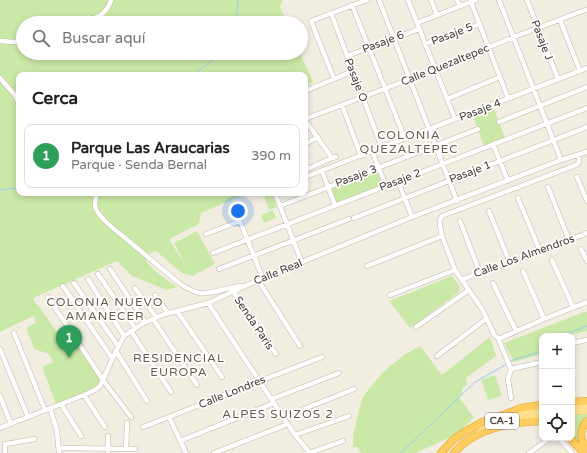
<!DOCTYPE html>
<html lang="es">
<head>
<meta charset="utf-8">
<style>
  :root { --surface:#fff; --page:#f2f2f2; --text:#202124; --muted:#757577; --line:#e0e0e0; --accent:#d93025 }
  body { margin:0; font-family:"Varela Round",sans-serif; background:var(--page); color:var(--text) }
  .controls { position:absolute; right:12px; bottom:12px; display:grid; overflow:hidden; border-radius:8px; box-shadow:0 2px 6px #0003 }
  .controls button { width:36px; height:36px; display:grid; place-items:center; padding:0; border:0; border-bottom:1px solid var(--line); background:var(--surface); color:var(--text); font:20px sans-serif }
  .you { position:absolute; left:238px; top:211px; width:14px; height:14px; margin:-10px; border:3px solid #fff; border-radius:50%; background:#1a73e8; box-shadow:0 0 0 6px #1a73e833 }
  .badge { display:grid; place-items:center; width:26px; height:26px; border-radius:50%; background:var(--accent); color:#fff; font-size:13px; font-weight:700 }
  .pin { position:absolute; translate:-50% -33px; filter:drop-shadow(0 1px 2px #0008) }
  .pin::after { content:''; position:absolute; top:21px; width:14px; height:12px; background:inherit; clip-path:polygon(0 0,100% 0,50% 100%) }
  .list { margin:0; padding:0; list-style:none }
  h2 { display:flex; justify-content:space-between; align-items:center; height:52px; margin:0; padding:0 16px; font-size:17px }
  h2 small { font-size:13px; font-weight:400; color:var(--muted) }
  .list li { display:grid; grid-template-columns:26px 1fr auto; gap:12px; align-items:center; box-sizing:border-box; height:64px; margin:0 8px 8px; padding:0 8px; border:1px solid var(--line); border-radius:8px }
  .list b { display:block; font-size:15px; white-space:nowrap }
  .list p { margin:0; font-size:13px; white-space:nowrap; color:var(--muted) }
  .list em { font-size:13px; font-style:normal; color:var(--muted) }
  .icon { flex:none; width:22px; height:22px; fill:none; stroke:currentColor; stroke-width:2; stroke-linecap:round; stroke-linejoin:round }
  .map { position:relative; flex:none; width:587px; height:453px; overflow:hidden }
  .search { position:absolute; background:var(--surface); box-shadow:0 2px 6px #0003; left:16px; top:16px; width:292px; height:44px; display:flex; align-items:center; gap:10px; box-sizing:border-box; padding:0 14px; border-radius:22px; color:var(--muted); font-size:15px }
  .panel { position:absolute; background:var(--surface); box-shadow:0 2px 6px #0003; left:16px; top:72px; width:292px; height:124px; border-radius:8px }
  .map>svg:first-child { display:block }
  .green { fill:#cae9a7 }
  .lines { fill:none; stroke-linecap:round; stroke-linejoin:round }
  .stream { stroke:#99cdf3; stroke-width:1 }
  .minor-casing { stroke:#c0b8a7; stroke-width:5.5 }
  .major-casing { stroke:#e8bf58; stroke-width:6 }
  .highway-casing { stroke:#e4a229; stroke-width:8 }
  .minor { stroke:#fff; stroke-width:4.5 }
  .major { stroke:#ffe08d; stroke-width:5.5 }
  .highway { stroke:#ffcc5f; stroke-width:7 }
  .labels { text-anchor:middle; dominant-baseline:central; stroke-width:3.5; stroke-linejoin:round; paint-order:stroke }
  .shield { fill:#fff; stroke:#7b7670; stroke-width:1 }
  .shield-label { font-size:10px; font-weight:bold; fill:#433c32 }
  .street-label { font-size:11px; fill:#433c32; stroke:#fff }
  .neighbourhood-label { font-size:12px; letter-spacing:1px; fill:#665b49; stroke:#fff }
</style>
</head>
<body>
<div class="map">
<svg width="587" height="453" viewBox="0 0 587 453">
  <rect width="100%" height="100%" fill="#f2ede1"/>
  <path class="green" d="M0 0H283L280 7 287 23H23V53H300L313 82 305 86V75H19V193H249L201 213 199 224 169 239 188 270 174 243 197 231 215 264 192 276 191 275 182 273 156 251 149 254 146 261 156 272 177 287 167 290 132 276 117 261 33 298 36 304H37L69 349 78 344 101 379 99 385 94 389 56 404 42 367 53 362 49 354 34 349 26 328 36 323 33 316 0 332Z
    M493 106 505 138 484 146 472 114Z
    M378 169 384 185 336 204 330 187Z
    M270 193H272L277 207 269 210 264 195Z
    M273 210 276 218 264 223 261 215Z
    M452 276 459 285V292L410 328 389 301Z
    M587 311V331L567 336H542V354L514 362 504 343Z
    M490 337 496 356 466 378 467 384 462 389V394L459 397 474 418 457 434 416 453H361L358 447H353V436L360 406 364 395 383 372 404 355 420 346 442 375Z
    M495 375 502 396 488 400 481 380Z
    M572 413H587V416C580 423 575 433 580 443L579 444 572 434Z"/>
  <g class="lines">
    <path class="stream" d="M236 23 238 0
      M193 75 209 63 219 53
      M0 190 19 188
      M561 336 587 326
      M511 361C521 356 532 356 542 350
      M401 453 475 382 505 365"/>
    <defs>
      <path id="minor" d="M379 0 457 201
        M408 0 455 119
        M431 0 437 15
        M457 0 460 6
        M499 0 561 160
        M527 0 558 79
        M471 2 508 98
        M352 5 405 139
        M331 13 382 148
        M560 20 580 71
        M72 23C90 19 105 20 111 0
        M417 23 476 0
        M0 41 15 42 23 40
        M425 44 480 24
        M347 56 419 29
        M0 78 15 95 19 104
        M334 79 311 21 367 0
        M305 91 353 71
        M447 99 500 77
        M342 105 361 156
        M305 119 410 79 514 37 585 10
        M305 120 332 158
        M499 122 587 87
        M305 144 318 137
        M493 144 508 181
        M372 151 386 186
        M305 170 332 158 336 157
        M322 171 335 205
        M305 177 587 68
        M577 177 587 201
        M398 181 412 217
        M548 187 569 240
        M96 193C96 197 95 202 95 206 96 215 117 232 124 237L179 283C185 287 192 291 199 293 211 295 228 287 241 286
        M275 193 302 263
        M518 198 540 251
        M280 206 478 129
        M489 211 510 263
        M354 218 587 127
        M460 221 480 273
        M206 234 240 221 263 279
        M581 249 587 261
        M213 253 587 108
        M552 260 573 307
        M367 266 442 236
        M110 269 145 322
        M219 269 349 219
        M523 271 544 319
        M98 274 135 328
        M88 279 124 336
        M258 280 300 346
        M462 280 471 276 510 263 587 233
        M74 283 118 346
        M493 283 516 331
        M63 286 112 358
        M135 288 156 317
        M233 291 276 354
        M155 295 168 313
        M390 295 455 270
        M48 297 103 380 131 417
        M208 303 295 435 310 453
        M177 311 222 377
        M153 319 197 385
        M416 327 469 290
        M131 331 171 392
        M14 333 45 410
        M498 338H501L544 319 587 302
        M572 343 587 340
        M0 349 28 417
        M116 351 147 401
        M437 356 486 319
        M511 369 542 362
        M84 395 105 427
        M0 396 11 424
        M511 398 508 379 511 369 498 338 495 336 482 309 455 270 442 236 440 226V220L442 216 576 165 579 162V155
        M272 399 339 373
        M61 404 81 436
        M50 408 57 431 59 453
        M169 417 186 453
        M284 417 354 389
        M143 427 169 417 260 381 322 357
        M0 428 84 395 95 390 100 386 116 351 124 336 142 324 162 315 208 303 258 280 412 217 561 160 587 152
        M295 435 349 416
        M559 438 572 453
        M180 441 274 403
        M59 448 135 449
        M126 449 127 423
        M5 453V444L12 443 34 439
        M108 453V436
        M214 453 288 424
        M309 453 343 441
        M529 453 550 438"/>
      <path id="major" d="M572 407 587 406
        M572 412 587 411
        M514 413 542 410
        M480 431C498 418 520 417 542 415"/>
      <path id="highway" d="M572 402 587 401
        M587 421C580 429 579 439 587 448
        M570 438 580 449 585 453
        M441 453 453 440 463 433 484 421 506 414 521 408 542 405
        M454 453C475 428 511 422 542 421"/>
    </defs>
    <use href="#minor" class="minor-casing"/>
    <use href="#major" class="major-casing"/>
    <use href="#highway" class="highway-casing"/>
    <use href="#minor" class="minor"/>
    <use href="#major" class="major"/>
    <use href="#highway" class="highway"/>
  </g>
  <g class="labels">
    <rect class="shield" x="485" y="413" width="34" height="16" rx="3"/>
    <g class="shield-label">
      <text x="502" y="421">CA-1</text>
    </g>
    <g class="street-label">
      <text transform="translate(452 34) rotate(-21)">Pasaje 5</text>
      <text transform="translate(542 40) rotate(69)">Pasaje J</text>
      <text transform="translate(383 42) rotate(-21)">Pasaje 6</text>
      <text transform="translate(445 65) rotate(-22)">Calle Quezaltepec</text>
      <text transform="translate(356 80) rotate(69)">Pasaje O</text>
      <text transform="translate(480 110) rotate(-21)">Pasaje 4</text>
      <text transform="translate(470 172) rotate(-21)">Pasaje 1</text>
      <text transform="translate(356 176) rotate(-21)">Pasaje 3</text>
      <text transform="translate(400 180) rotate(-21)">Pasaje 2</text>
      <text transform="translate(524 256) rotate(-20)">Calle Los Almendros</text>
      <text transform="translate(278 272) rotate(-22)">Calle Real</text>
      <text transform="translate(254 323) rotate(56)">Senda Paris</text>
      <text transform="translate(232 392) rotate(-22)">Calle Londres</text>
    </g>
    <g class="neighbourhood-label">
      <text x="409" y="135">COLONIA<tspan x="409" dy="14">QUEZALTEPEC</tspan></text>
      <text x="105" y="302">COLONIA NUEVO<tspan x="105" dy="14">AMANECER</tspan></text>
      <text x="179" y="358">RESIDENCIAL<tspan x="179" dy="14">EUROPA</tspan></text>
      <text x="278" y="414">ALPES SUIZOS 2</text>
    </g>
  </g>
</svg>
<div class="controls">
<button>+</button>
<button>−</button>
<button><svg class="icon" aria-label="locate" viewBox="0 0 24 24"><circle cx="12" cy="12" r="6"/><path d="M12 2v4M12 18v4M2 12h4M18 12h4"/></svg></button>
</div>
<div class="you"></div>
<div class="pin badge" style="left:69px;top:358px;background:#2e9e5b">1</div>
<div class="search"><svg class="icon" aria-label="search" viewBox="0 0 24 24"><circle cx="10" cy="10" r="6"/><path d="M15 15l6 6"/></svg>Buscar aquí</div>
<section class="panel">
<h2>Cerca<small></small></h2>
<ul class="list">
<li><span class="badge" style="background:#2e9e5b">1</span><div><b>Parque Las Araucarias</b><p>Parque · Senda Bernal</p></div><em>390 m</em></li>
</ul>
</section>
</div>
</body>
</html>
